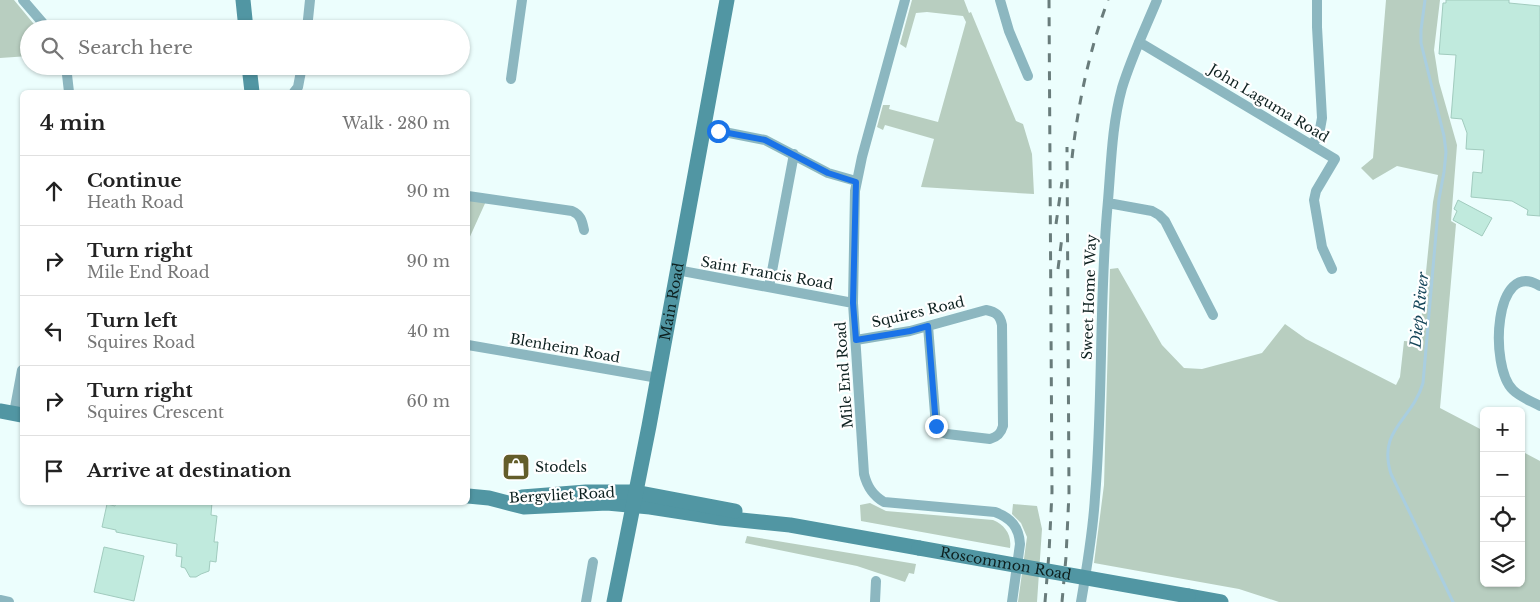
<!DOCTYPE html>
<html lang="en">
<head>
<meta charset="utf-8">
<style>
  :root { --surface:#fff; --page:#f2f2f2; --text:#222; --muted:#767676; --line:#e0e0e0 }
  body { margin:0; font-family:"Libre Baskerville",serif; background:var(--page); color:var(--text) }
  .controls { position:absolute; right:15px; bottom:15px; display:grid; overflow:hidden; border-radius:8px; box-shadow:0 1px 4px #0004 }
  .controls button { width:45px; height:45px; display:grid; place-items:center; padding:0; border:0; border-bottom:1px solid var(--line); background:var(--surface); color:var(--text); font:25px sans-serif }
  .stop { position:absolute; width:15px; height:15px; margin:-11px; border:4px solid #1a73e8; border-radius:50%; background:#fff }
  .stop.end { background:#1a73e8; border-color:#fff; box-shadow:0 1px 5px #0008 }
  .list { margin:0; padding:0; list-style:none }
  h2 { display:flex; justify-content:space-between; align-items:center; height:65px; margin:0; padding:0 20px; font-size:21px }
  h2 small { font-size:16px; font-weight:400; color:var(--muted) }
  .list li { display:grid; grid-template-columns:32px 1fr auto; gap:15px; align-items:center; box-sizing:border-box; height:70px; padding:0 20px; border-top:1px solid var(--line) }
  .list b { display:block; font-size:19px; white-space:nowrap }
  .list p { margin:0; font-size:16px; white-space:nowrap; color:var(--muted) }
  .list em { font-size:16px; font-style:normal; color:var(--muted) }
  .icon { flex:none; width:28px; height:28px; fill:none; stroke:currentColor; stroke-width:2; stroke-linecap:round; stroke-linejoin:round }
  .map { position:relative; flex:none; width:1540px; height:602px; overflow:hidden }
  .search { position:absolute; background:var(--surface); box-shadow:0 1px 4px #0004; left:20px; top:20px; width:450px; height:55px; display:flex; align-items:center; gap:12px; box-sizing:border-box; padding:0 18px; border-radius:28px; color:var(--muted); font-size:19px }
  .panel { position:absolute; background:var(--surface); box-shadow:0 1px 4px #0004; left:20px; top:90px; width:450px; height:415px; border-radius:8px }
  .map>svg:first-child { display:block }
  .green { fill:#b8cec0 }
  .lines { fill:none; stroke-linecap:round; stroke-linejoin:round }
  .stream { stroke:#a9cee0; stroke-width:3 }
  .building { fill:#c0eadd; stroke:#a1cbbe }
  .street { stroke:#8cb7c0; stroke-width:10 }
  .secondary { stroke:#5196a3; stroke-width:15 }
  .rail { stroke:#697c7b; stroke-width:3; stroke-dasharray:9 9; stroke-linecap:butt }
  .secondary-bridge { stroke:#5196a3; stroke-width:15 }
  .route { stroke:#1a73e8; stroke-width:6 }
  .labels { text-anchor:middle; dominant-baseline:central; stroke-width:4.5; stroke-linejoin:round; paint-order:stroke }
  .street-label { font-size:14px; fill:#0d201f; stroke:#fff }
  .poi-label { font-size:14px; fill:#0d201f; stroke:#fff; text-anchor:start }
  .water-label { font-size:15px; font-style:italic; fill:#16465a; stroke:#fff }
</style>
</head>
<body>
<div class="map">
<svg width="1540" height="602" viewBox="0 0 1540 602">
  <rect width="100%" height="100%" fill="#ecfefd"/>
  <path class="green" d="M0 0H14L38 29H29V56L0 58Z
    M912 0H964L969 13 971 12 1016 121 1023 124 1032 154 1034 194 921 187 934 139 885 125 883 130 877 127 883 105H890L889 109 938 122 966 22 963 16 927 12 916 13 906 48 900 44Z
    M1386 0H1440L1434 50 1439 82 1457 145 1451 221 1456 224 1440 408 1484 431V583H1521V451L1540 461V602H1279L1239 589 1094 563 1104 485 1110 269 1118 268 1162 345 1184 368 1202 369 1262 353 1285 324 1306 339 1396 385 1400 377 1404 341 1419 342 1433 202 1438 175 1397 166 1373 180 1361 168 1373 158Z
    M468 196 487 199 468 241Z
    M870 503 886 511 993 520C1005 525 1012 535 1010 548L861 521 860 505Z
    M1013 504 1037 506 1042 529 1037 602H1018L1027 537 1021 523 1012 514Z
    M747 536 916 564 914 574 909 573 905 582 857 566 745 543Z"/>
  <g class="lines">
    <path class="stream" d="M1425 0 1421 30V43L1444 136 1446 152 1444 172 1439 199 1423 383C1412 421 1377 429 1391 474L1453 602"/>
  </g>
  <path class="building" d="M1446 0H1509V3L1540 6V216L1527 215 1528 210 1512 201 1471 197 1473 172 1482 173 1484 150 1466 149 1467 133 1462 119 1451 118 1456 55 1439 54 1443 3H1446Z
    M1458 200 1492 218 1482 236 1453 220 1457 211 1454 209Z
    M116 502H212L211 515 217 516 214 542H218L216 562 210 561 209 571 201 574 196 577H190L185 568 181 567 182 557 176 556 177 544 116 532V530L102 527 107 504 115 506Z
    M104 547 144 556 134 601 94 592Z"/>
  <g class="lines">
    <path class="street" d="M23 0 48 29
      M905 0 862 157 855 191 853 303 864 474C867 486 872 495 884 502L995 512C1011 518 1019 527 1020 544L1012 602
      M1000 0 1009 31 1028 76
      M307 29 310 0
      M1139 42 1335 159 1316 191 1314 200 1322 247 1332 269
      M66 66 69 92
      M511 79 522 0
      M294 92 298 87 302 66
      M704 128 765 140 828 173 856 181
      M1313 145 1320 129 1322 118 1317 27V0
      M468 196 572 211C581 215 582 221 584 230
      M1108 203 1152 211 1159 215 1165 221 1213 315
      M677 270 853 303
      M1540 286C1494 257 1489 367 1513 390 1520 397 1531 401 1540 406
      M769 287 794 154
      M856 340 910 331 986 310C996 312 1000 315 1002 325L1003 426C1001 433 998 437 990 439L947 434 940 432 936 426 928 326
      M468 345 658 378
      M14 413 22 370
      M0 600 9 602
      M586 602 593 562
      M875 602 876 581
      M1081 602C1087 567 1093 532 1095 497 1103 402 1099 307 1107 212 1111 171 1111 128 1122 88 1131 58 1145 29 1157 0"/>
    <g class="secondary">
      <path d="M243 0 246 29"/>
      <path d="M249 66 252 92"/>
      <path d="M0 411 22 415"/>
      <path d="M468 496 489 498 524 507 607 503 650 507 721 518 790 525 919 548"/>
      <path d="M522 497 586 492H635L735 511"/>
      <path d="M1188 596 1221 602"/>
      <path id="s1" d="M614 602 649 426 727 0"/>
    </g>
    <path class="rail" d="M1072 158C1078 104 1089 51 1108 0
      M1056 224 1062 182
      M1058 269 1062 237
      M1045 602 1049 553 1052 492 1049 0
      M1062 602 1066 557 1069 493 1067 147"/>
    <path class="secondary-bridge" id="s2" d="M919 548 1188 596"/>
  </g>
  <g class="lines">
    <path class="route" d="M718 131 765 140 828 173 856 182 853 303 856 340 910 331 928 326 936 426"/>
  </g>
  <defs>
    <symbol id="shop-square" viewBox="-11 -11 22 22"><rect x="-9" y="-9" width="18" height="18" rx="4" fill="#645d2a" stroke="#fff"/><path d="M-5-2.5h2.3a2.7 3.5 0 0 1 5.4 0H5L5.5 6h-11ZM-1.5-2.5h3a1.5 2.3 0 0 0-3 0Z" fill="#fff"/></symbol>
  </defs>
  <g fill-rule="evenodd">
    <use href="#shop-square" x="500" y="451" width="32" height="32"/>
  </g>
  <g class="labels">
    <g class="street-label">
      <text transform="translate(1269 103) rotate(31)">John Laguma Road</text>
      <text transform="translate(767 273) rotate(10)">Saint Francis Road</text>
      <text transform="translate(1089 297) rotate(-88)">Sweet Home Way</text>
      <text stroke="none"><textPath href="#s1" startOffset="306">Main Road</textPath></text>
      <text transform="translate(918 312) rotate(-13)">Squires Road</text>
      <text transform="translate(565 348) rotate(10)">Blenheim Road</text>
      <text transform="translate(844 375) rotate(-94)">Mile End Road</text>
      <text transform="translate(562 495) rotate(-3)">Bergvliet Road</text>
      <text stroke="none"><textPath href="#s2" startOffset="88">Roscommon Road</textPath></text>
    </g>
    <g class="poi-label">
      <text x="535" y="467">Stodels</text>
    </g>
    <g class="water-label">
      <text transform="translate(1419 310) rotate(-84)">Diep River</text>
    </g>
  </g>
</svg>
<div class="controls">
<button>+</button>
<button>−</button>
<button><svg class="icon" aria-label="locate" viewBox="0 0 24 24"><circle cx="12" cy="12" r="6"/><path d="M12 2v4M12 18v4M2 12h4M18 12h4"/></svg></button>
<button><svg class="icon" aria-label="layers" viewBox="0 0 24 24"><path d="M12 4l9 5-9 5-9-5zM3 14l9 5 9-5"/></svg></button>
</div>
<div class="stop" style="left:718px;top:131px"></div>
<div class="stop end" style="left:936px;top:426px"></div>
<div class="search"><svg class="icon" aria-label="search" viewBox="0 0 24 24"><circle cx="10" cy="10" r="6"/><path d="M15 15l6 6"/></svg>Search here</div>
<section class="panel">
<h2>4 min<small>Walk · 280 m</small></h2>
<ul class="list">
<li><svg class="icon" aria-label="ahead" viewBox="0 0 24 24"><path d="M12 20V5M6 11l6-6 6 6"/></svg><div><b>Continue</b><p>Heath Road</p></div><em>90 m</em></li>
<li><svg class="icon" aria-label="right" viewBox="0 0 24 24"><path d="M7 20v-9h11M14 6l5 5-5 5"/></svg><div><b>Turn right</b><p>Mile End Road</p></div><em>90 m</em></li>
<li><svg class="icon" aria-label="left" viewBox="0 0 24 24"><path d="M17 20v-9H6M10 6l-5 5 5 5"/></svg><div><b>Turn left</b><p>Squires Road</p></div><em>40 m</em></li>
<li><svg class="icon" aria-label="right" viewBox="0 0 24 24"><path d="M7 20v-9h11M14 6l5 5-5 5"/></svg><div><b>Turn right</b><p>Squires Crescent</p></div><em>60 m</em></li>
<li><svg class="icon" aria-label="arrive" viewBox="0 0 24 24"><path d="M6 21V4h12l-3 4 3 4H6"/></svg><div><b>Arrive at destination</b></div></li>
</ul>
</section>
</div>
</body>
</html>
